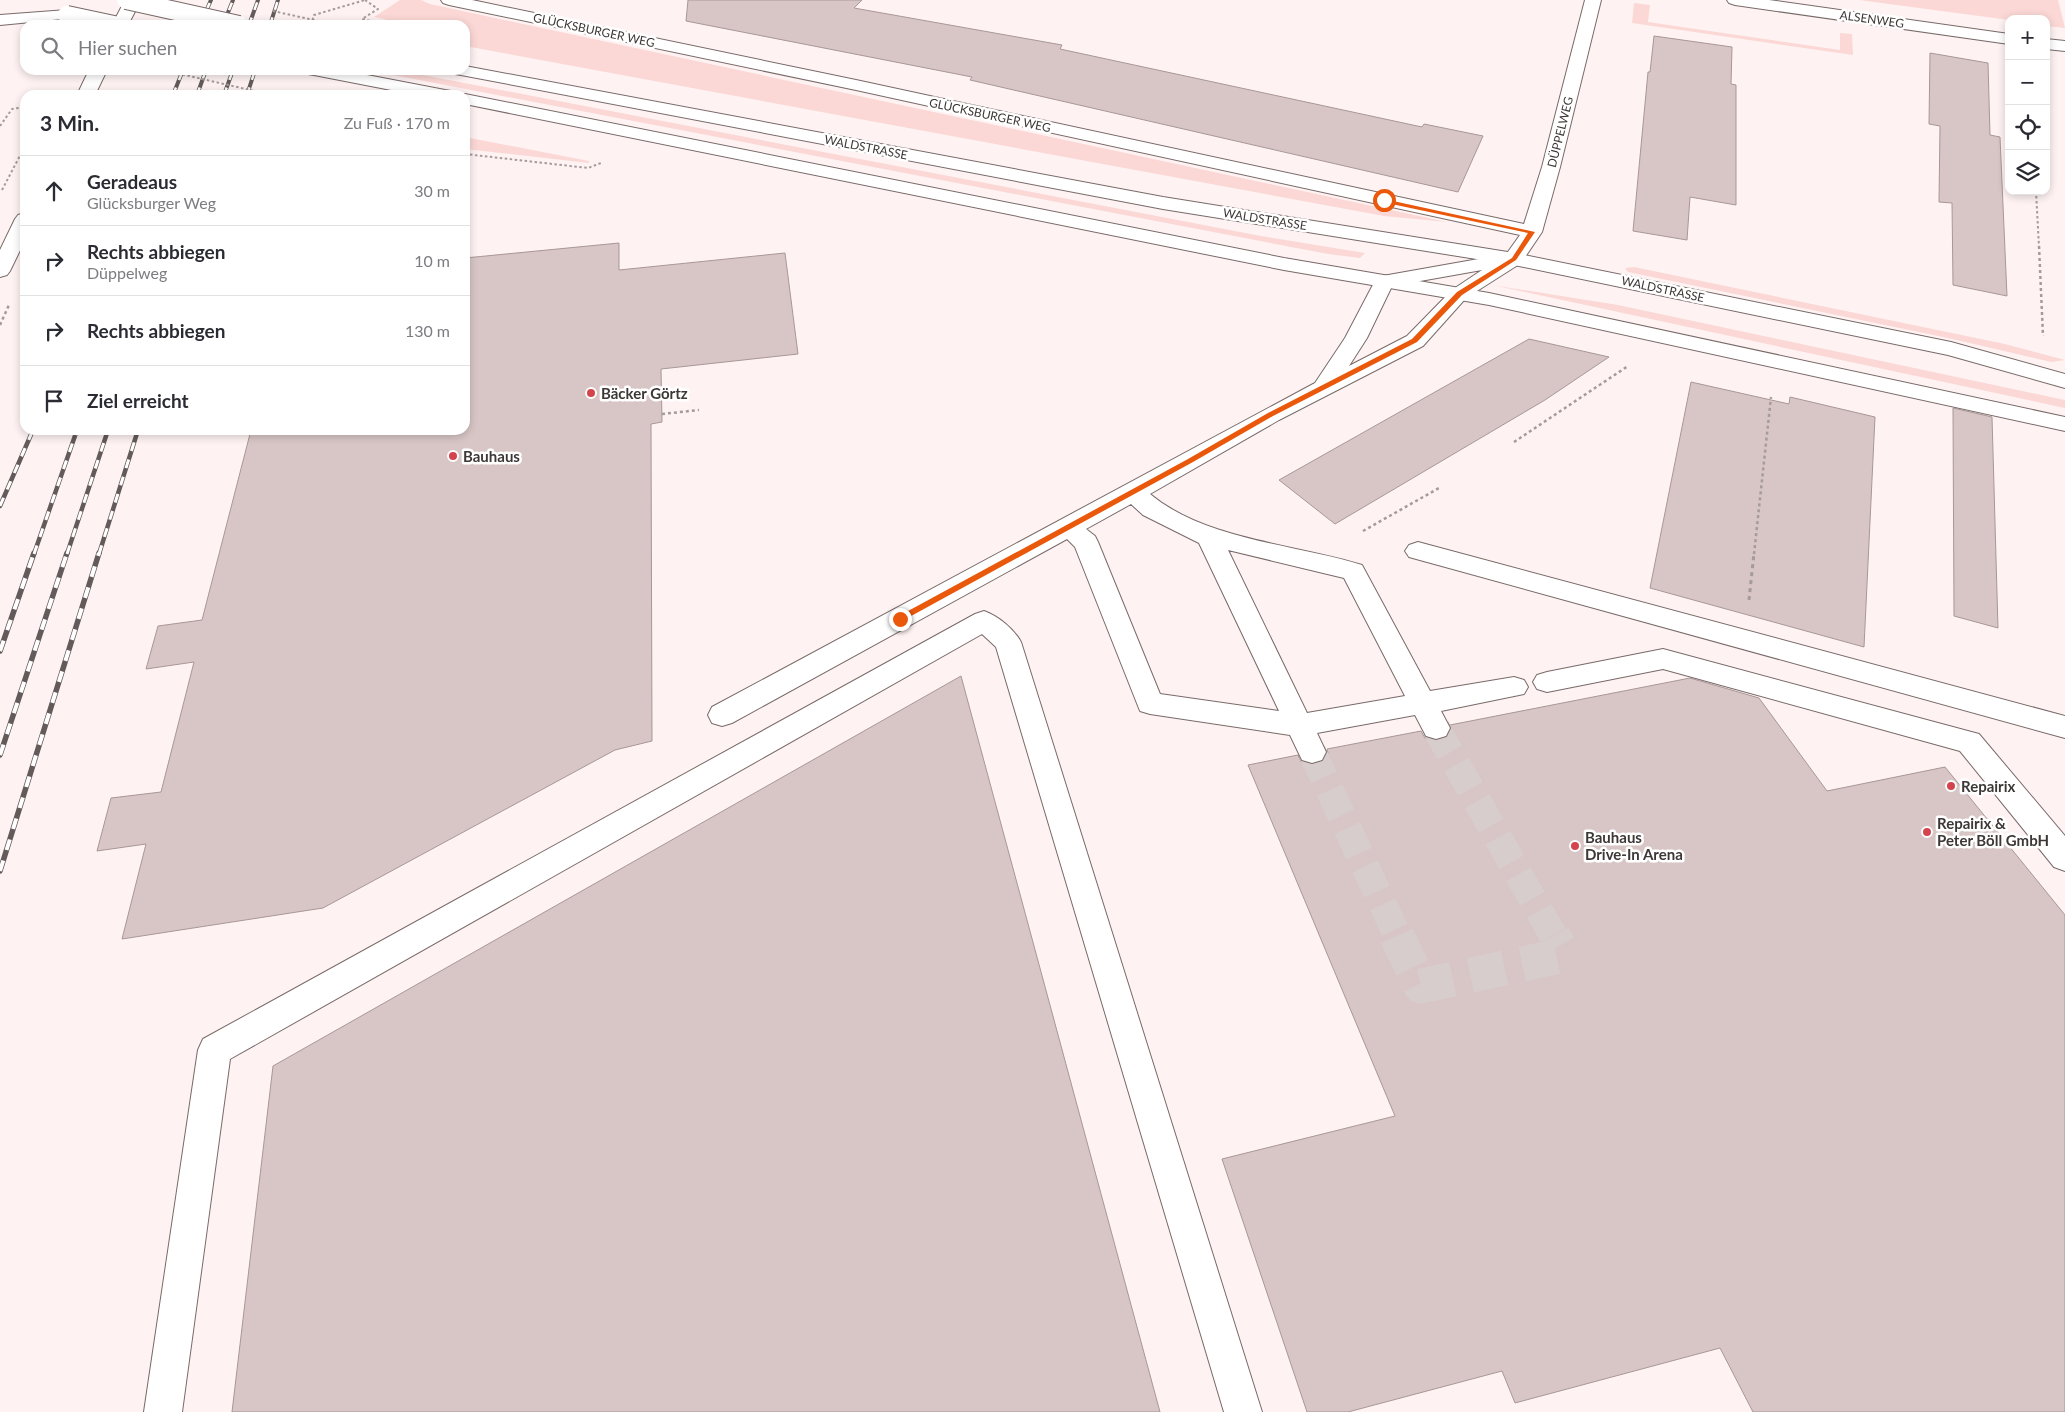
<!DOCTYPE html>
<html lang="de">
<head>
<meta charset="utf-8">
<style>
  :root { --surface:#fff; --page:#f7f7f7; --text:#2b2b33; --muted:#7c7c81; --line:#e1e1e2 }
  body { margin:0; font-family:Lato,sans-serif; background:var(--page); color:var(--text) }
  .controls { position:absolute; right:15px; top:15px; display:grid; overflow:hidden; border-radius:10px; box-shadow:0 2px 8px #0003 }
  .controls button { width:45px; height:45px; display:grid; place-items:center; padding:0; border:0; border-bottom:1px solid var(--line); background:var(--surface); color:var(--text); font:25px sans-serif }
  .stop { position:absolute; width:15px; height:15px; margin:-11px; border:4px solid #ea580c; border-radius:50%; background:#fff }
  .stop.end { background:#ea580c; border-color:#fff; box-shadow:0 1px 5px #0008 }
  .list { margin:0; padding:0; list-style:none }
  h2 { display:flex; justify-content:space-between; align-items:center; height:65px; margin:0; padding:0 20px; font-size:21px }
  h2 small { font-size:16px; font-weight:400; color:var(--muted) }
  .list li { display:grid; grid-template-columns:32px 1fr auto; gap:15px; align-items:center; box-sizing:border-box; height:70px; padding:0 20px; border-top:1px solid var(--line) }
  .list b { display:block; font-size:19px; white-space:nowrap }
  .list p { margin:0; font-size:16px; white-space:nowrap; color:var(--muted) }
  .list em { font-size:16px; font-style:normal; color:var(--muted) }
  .icon { flex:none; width:28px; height:28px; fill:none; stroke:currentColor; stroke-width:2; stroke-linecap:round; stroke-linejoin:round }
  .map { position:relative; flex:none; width:2065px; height:1412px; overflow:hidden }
  .search { position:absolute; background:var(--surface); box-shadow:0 2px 8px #0003; left:20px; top:20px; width:450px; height:55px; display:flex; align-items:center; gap:12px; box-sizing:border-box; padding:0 18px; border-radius:15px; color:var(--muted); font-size:19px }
  .panel { position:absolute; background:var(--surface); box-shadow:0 2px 8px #0003; left:20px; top:90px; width:450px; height:345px; border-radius:15px }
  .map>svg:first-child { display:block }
  .green { fill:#fbd8d6 }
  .building { fill:#d7c6c5; stroke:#a89796 }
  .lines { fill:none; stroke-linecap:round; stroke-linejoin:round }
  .minor-tunnel-far1 { stroke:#d8cdcd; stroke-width:28; stroke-dasharray:28 14; stroke-linecap:butt }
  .minor-tunnel { stroke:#d8cdcd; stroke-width:35; stroke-dasharray:35 18; stroke-linecap:butt }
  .minor-casing { stroke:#796a69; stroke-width:2 }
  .major-casing { stroke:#796a69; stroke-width:2 }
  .path-far2 { stroke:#a59b9b; stroke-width:2; stroke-dasharray:2.5 2.5; stroke-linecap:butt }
  .path-far1 { stroke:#a59b9b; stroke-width:2.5; stroke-dasharray:3 3; stroke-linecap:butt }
  .path { stroke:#a59b9b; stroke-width:3; stroke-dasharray:4 4; stroke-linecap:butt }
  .minor { fill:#fff; fill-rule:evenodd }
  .major { fill:#fff; fill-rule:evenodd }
  .rail-far2-casing { stroke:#635b5b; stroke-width:4 }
  .rail-far1-casing { stroke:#635b5b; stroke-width:4.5 }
  .rail-casing { stroke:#635b5b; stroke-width:5.5 }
  .rail-far2 { stroke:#fff; stroke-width:2.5; stroke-dasharray:8; stroke-linecap:butt }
  .rail-far1 { stroke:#fff; stroke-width:3; stroke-dasharray:9; stroke-linecap:butt }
  .rail { stroke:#fff; stroke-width:4; stroke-dasharray:11; stroke-linecap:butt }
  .major-bridge-casing { stroke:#796a69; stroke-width:20; stroke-linecap:butt }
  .path-bridge { stroke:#a59b9b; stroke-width:2; stroke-dasharray:2.5 2.5; stroke-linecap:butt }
  .major-bridge { stroke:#fff; stroke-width:18 }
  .route { fill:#ea580c }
  .poi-dot { fill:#d4444d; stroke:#fff; stroke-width:2 }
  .labels { text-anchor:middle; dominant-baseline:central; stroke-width:5; stroke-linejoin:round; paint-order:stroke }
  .far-street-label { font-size:12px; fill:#3e3737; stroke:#fff }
  .poi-label { font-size:15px; font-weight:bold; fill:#3e3737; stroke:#fff; text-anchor:start }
</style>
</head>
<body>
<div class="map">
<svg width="2065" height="1412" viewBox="0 0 2065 1412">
  <rect width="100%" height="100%" fill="#fef3f2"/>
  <path class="green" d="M400 0H421L430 4 1447 222 1384 216 465 46V25H411L374 17Z
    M1859 0H2058L2065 28 2046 26V19H2009V20Z
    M1634 3 1650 5 1648 22 1840 50V33L1852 34 1853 55 1632 23Z
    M367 70H397L1261 236 1365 253 1360 258 1328 254Z
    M465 137 589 161V163L465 149Z
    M1634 267 2005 344 2065 360 2051 362 1948 338 1628 272 1625 268Z
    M1492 285 1618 305 2065 400V408Z"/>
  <path class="building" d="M688 0H862L854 8 1062 45 1060 49 1422 127 1424 124 1483 136 1458 192 970 80 972 77 686 21Z
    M1654 36 1732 47 1731 84 1736 85V205L1690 197 1687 240 1633 231 1648 72H1650Z
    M1930 53 1988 63 1990 135 2000 137 2007 296 1953 285 1952 203 1939 202 1940 126 1929 124Z
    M619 243V270L785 253 798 354 661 369 662 422 651 424 652 741 615 750 323 908 122 939 146 844 97 851 111 798 161 792 194 662 146 669 158 626 202 620 251 430H465V258Z
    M1529 339 1609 357 1545 400 1335 524 1279 480Z
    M1691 382 1789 404 1790 397 1875 417 1864 647 1650 588Z
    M1953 408 1992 417 1998 628 1954 616Z
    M961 676 1160 1412H232L273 1066Z
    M1690 678 1759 698 1827 791 1945 767 2065 915V1412H1753L1720 1348 1515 1403 1502 1371 1348 1412H1307L1222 1159 1395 1116 1248 765 1298 755 1301 762 1313 765 1324 761 1328 753 1327 749 1421 731 1425 738 1437 741 1448 737 1452 729 1450 725Z"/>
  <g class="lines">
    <path class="minor-tunnel-far1" d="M1436 728 1554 937
      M1312 752 1398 937"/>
    <path class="minor-tunnel" d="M1397 936 1421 986 1564 955 1553 936"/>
    <defs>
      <path id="minor" d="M125 0H141L128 25H112Z
        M441 0H472L856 80 1524 224 1542 167 1585 0H1601L1560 167 1542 232 1521 263 1466 298 1423 346 1279 420 1150 494C1205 540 1294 544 1362 565L1430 691 1514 677 1524 680 1528 687 1524 694 1441 711 1450 728 1446 736 1436 739 1426 736 1415 715 1317 733 1326 752 1322 760 1312 763 1302 760 1290 735 1150 714 1140 711 1075 547 1067 539 732 723 722 726 712 723 708 715 712 707 1315 383 1345 338 1377 277 1501 255 1505 256 1520 235 856 90 449 5 443 3ZM1482 270 1452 290 1407 336 1349 366 1367 338 1392 286ZM1131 504 1143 515 1199 543 1279 711 1160 694 1098 542 1095 536 1086 529ZM1228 550 1344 578 1405 696 1307 713Z
        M1727 0H1769L2009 34V44L1735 5 1729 3Z
        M2046 39 2065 41V51L2046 49Z
        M89 70H107L95 95H77Z
        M25 213V240L10 271 7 275 0 277V250L15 219 18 215Z
        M1418 542 2065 716V738L1409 557 1405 551 1409 545Z
        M984 611C998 616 1014 629 1021 642L1262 1412H1224L996 647 982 634 230 1059 182 1412H144L198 1050 203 1039 975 614Z
        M1663 649 1979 734 2065 836V871L2054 867 1960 751 1663 669 1547 692 1537 689 1533 682 1537 675 1547 672Z"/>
      <path id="major" d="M67 10 73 12 75 15 73 18 0 25V15Z
        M465 66 1163 197 1514 253 1951 342 2065 374V388L1948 355 1514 265 1163 209 461 75 455 74 452 70H465Z
        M305 70H341L445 90 451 91 454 95H417L314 75 308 74Z
        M465 94 1284 258 1489 293 2065 417V431L1489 305 1284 270 465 104V95H460Z"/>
    </defs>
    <use href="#minor" class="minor-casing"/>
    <use href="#major" class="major-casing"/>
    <path class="path-far2" d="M365 0 378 9 362 19 389 25
      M327 23 335 25
      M311 25 314 15 365 0
      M0 126 12 109 25 107
      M465 154 588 168 601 163
      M2 190 25 146
      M2036 191 2039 247"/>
    <path class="path-far1" d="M2039 246 2043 336
      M0 325 9 305
      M662 414 699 410
      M1514 442 1628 366
      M1363 531 1439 488
      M1754 554 1771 397"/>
    <path class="path" d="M1749 600 1754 553"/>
    <use href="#minor" class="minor"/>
    <use href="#major" class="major"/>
    <defs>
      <path id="rail-far2" d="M200 25 211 0
        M223 25 233 0
        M249 25 258 0
        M270 25 278 0
        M173 95 183 70
        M197 95 206 70
        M224 95 233 70
        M247 95 255 70"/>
      <path id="rail-far1" d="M0 506 33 430
        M34 554 77 430
        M67 554 108 430
        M99 554 138 430"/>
      <path id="rail" d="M0 651 34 553
        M0 755 67 553
        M0 871 99 553"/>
    </defs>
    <use href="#rail-far2" class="rail-far2-casing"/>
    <use href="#rail-far1" class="rail-far1-casing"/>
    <use href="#rail" class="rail-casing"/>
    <use href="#rail-far2" class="rail-far2"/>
    <use href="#rail-far1" class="rail-far1"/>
    <use href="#rail" class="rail"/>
    <defs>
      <path id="major-bridge" d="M126 0 239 25
        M67 15 114 25"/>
    </defs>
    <use href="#major-bridge" class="major-bridge-casing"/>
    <path class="path-bridge" d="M273 11 327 23
      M163 70 272 95"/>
    <use href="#major-bridge" class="major-bridge"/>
  </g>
  <path class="route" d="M1384 199 1535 232 1516 260 1462 295 1417 342 1273 416 1193 462 902 621H897V617L1188 459 1268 413 1412 339 1457 292 1512 258 1528 233 1382 202Z"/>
  <g class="poi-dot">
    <circle cx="591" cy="393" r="5"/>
    <circle cx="453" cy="456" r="5"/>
    <circle cx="1951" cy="786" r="5"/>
    <circle cx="1927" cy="832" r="5"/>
    <circle cx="1575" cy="846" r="5"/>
  </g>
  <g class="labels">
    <g class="far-street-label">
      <text transform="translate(1872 19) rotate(8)">ALSENWEG</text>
      <text transform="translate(594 30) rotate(12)">GLÜCKSBURGER WEG</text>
      <text transform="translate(990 115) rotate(12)">GLÜCKSBURGER WEG</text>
      <text transform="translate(1560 132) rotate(-76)">DÜPPELWEG</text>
      <text transform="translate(866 147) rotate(11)">WALDSTRASSE</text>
      <text transform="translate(1265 219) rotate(9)">WALDSTRASSE</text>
      <text transform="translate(1663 289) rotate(12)">WALDSTRASSE</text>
    </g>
    <g class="poi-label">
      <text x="601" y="393">Bäcker Görtz</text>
      <text x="463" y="456">Bauhaus</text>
      <text x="1961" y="786">Repairix</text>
      <text x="1937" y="823">Repairix &amp;<tspan x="1937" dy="17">Peter Böll GmbH</tspan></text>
      <text x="1585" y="837">Bauhaus<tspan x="1585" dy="17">Drive-In Arena</tspan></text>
    </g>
  </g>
</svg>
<div class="controls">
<button>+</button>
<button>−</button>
<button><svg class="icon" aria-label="locate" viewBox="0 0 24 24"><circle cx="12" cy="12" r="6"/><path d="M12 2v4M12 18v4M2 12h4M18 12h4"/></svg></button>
<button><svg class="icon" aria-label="layers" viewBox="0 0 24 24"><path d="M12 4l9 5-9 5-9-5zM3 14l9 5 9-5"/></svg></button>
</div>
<div class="stop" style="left:1384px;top:200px"></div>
<div class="stop end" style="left:900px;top:619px"></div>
<div class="search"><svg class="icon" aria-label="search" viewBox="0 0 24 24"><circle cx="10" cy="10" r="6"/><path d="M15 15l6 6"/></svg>Hier suchen</div>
<section class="panel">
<h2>3 Min.<small>Zu Fuß · 170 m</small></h2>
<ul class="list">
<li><svg class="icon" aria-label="ahead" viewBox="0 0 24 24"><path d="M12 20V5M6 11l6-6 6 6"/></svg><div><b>Geradeaus</b><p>Glücksburger Weg</p></div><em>30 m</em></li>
<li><svg class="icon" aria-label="right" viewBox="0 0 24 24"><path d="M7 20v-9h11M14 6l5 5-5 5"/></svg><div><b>Rechts abbiegen</b><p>Düppelweg</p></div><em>10 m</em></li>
<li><svg class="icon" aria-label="right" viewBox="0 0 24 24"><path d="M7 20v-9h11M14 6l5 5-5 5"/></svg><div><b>Rechts abbiegen</b></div><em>130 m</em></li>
<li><svg class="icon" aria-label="arrive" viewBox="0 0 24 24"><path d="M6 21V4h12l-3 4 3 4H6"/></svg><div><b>Ziel erreicht</b></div></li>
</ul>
</section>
</div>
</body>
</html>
